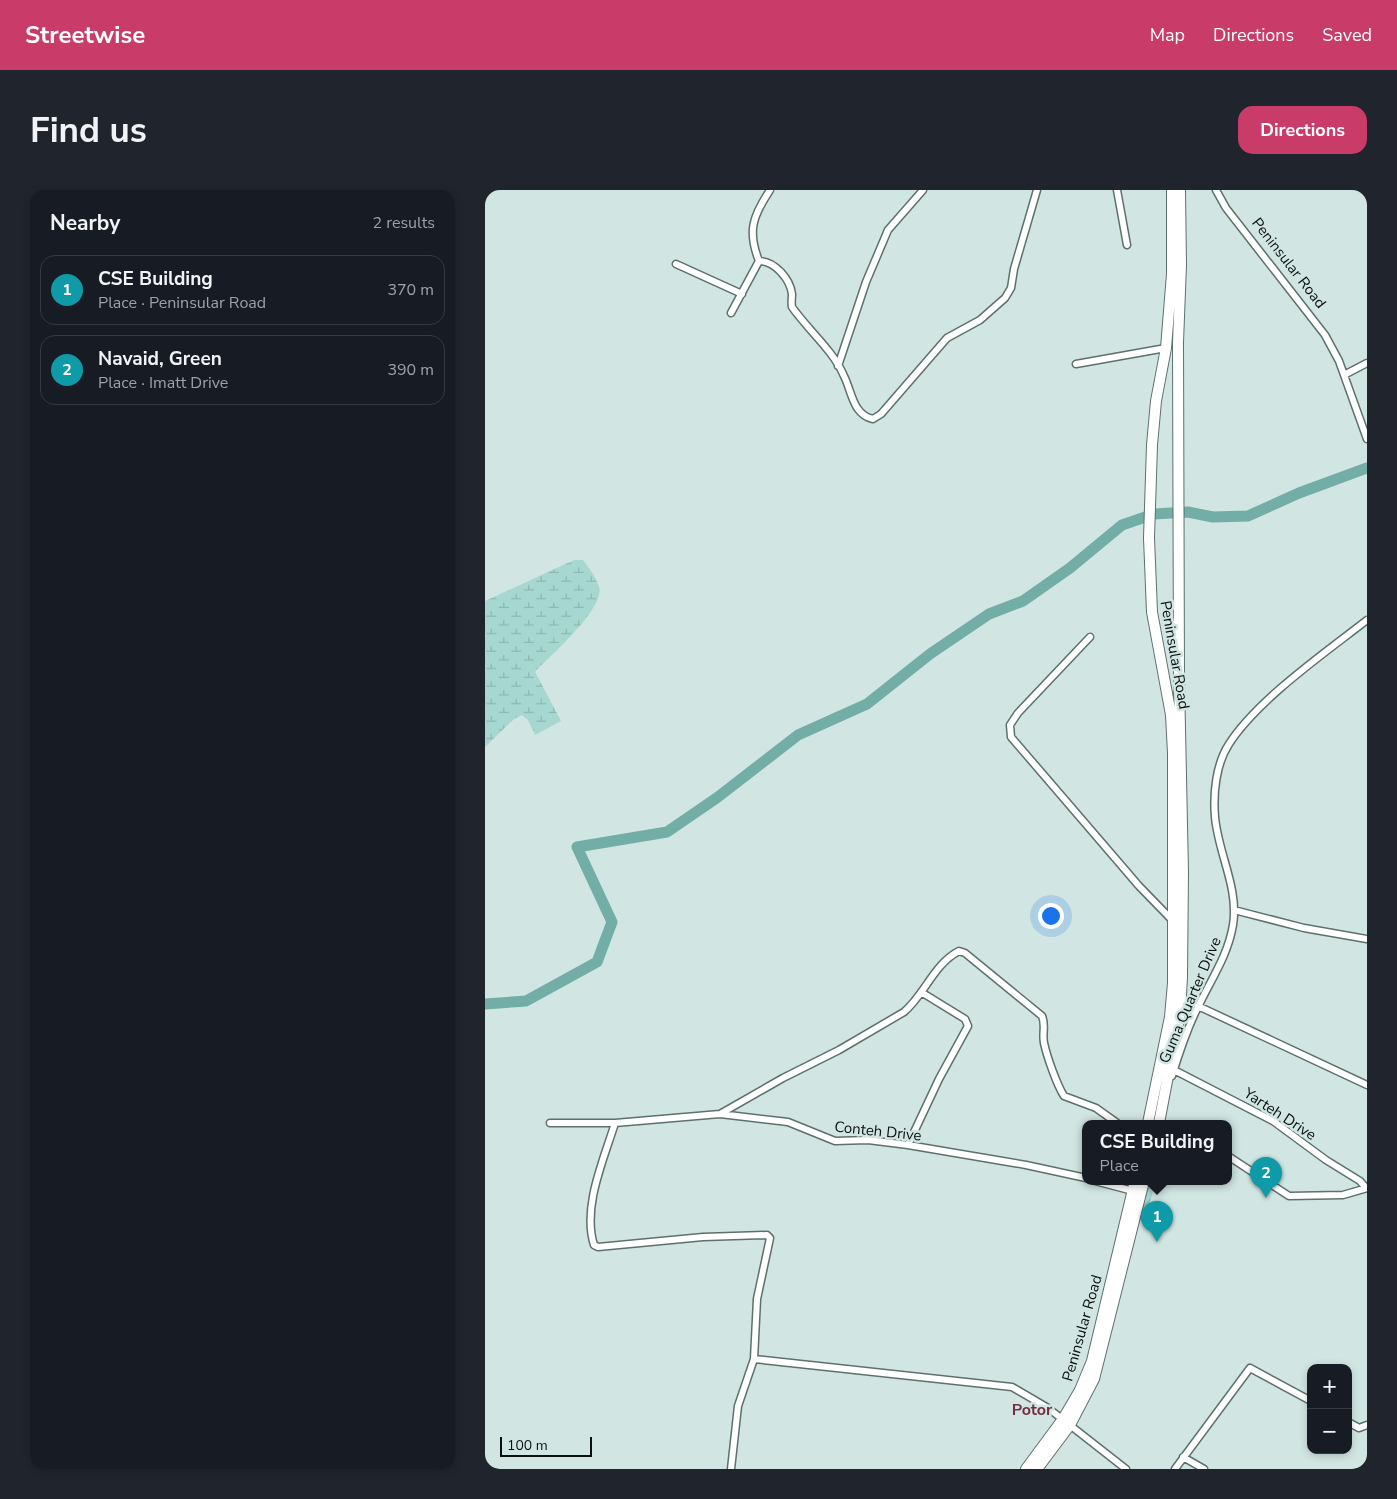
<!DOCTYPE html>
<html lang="en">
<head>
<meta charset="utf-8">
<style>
  :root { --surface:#171b24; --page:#20242c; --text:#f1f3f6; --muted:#9ea1a6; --line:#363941; --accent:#c93b68 }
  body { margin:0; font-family:"Nunito Sans",sans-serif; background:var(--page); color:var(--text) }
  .controls { position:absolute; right:15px; bottom:15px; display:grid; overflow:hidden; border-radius:10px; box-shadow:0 2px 8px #0003 }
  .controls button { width:45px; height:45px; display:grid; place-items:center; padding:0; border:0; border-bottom:1px solid var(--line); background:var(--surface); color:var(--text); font:25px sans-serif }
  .scale { position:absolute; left:15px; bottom:12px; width:92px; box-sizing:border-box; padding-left:5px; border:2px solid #09100f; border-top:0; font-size:14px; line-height:18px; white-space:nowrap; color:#09100f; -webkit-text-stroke:4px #d1e6e3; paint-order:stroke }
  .you { position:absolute; left:565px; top:725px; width:18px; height:18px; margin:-12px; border:4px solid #fff; border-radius:50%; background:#1a73e8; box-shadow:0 0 0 8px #1a73e833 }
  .badge { display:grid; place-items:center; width:32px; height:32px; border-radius:50%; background:var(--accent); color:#fff; font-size:16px; font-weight:700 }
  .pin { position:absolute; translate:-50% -41px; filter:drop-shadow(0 1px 2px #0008) }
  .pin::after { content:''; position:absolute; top:26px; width:18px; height:15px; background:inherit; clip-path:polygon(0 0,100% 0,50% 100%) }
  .popup { position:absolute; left:597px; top:930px; width:150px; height:65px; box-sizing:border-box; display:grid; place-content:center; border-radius:10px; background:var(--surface); filter:drop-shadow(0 1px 4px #0005); font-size:16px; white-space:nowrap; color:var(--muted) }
  .popup b { font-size:19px; color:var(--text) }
  .popup::after { content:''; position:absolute; left:50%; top:100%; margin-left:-10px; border:10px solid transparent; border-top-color:var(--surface) }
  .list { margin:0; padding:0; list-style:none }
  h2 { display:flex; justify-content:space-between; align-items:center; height:65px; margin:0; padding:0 20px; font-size:21px }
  h2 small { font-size:16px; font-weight:400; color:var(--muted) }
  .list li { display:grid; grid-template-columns:32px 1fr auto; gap:15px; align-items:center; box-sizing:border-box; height:70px; margin:0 10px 10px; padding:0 10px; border:1px solid var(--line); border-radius:15px }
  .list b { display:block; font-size:19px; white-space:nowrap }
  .list p { margin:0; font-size:16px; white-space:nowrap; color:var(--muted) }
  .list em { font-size:16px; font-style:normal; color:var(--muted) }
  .map { position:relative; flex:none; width:882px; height:1279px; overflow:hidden; border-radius:15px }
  header { display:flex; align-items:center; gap:30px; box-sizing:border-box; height:70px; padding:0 25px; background:var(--accent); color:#fff }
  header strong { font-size:24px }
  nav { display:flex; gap:28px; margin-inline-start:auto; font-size:18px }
  .intro { display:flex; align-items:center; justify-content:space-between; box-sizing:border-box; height:120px; padding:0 30px }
  h1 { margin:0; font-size:35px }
  .button { padding:12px 22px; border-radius:15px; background:var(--accent); color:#fff; font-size:18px; font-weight:700 }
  main { display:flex; gap:30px; padding:0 30px }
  aside { flex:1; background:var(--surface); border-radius:15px; box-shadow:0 2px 8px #0003 }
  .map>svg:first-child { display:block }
  .wetland { fill:url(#wetland-marsh) }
  .garden { fill:url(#garden-furrows) }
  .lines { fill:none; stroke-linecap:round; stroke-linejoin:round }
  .river { stroke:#72ada6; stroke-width:11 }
  .minor-casing { stroke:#5d706d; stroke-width:9 }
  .primary-casing { stroke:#5d706d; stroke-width:12 }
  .minor { stroke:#fff; stroke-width:6 }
  .primary { stroke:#fff; stroke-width:10 }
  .labels { text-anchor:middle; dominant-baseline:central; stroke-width:5; stroke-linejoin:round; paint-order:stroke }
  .street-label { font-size:15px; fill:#09100f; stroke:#d1e6e3 }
  .neighbourhood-label { font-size:16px; font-weight:bold; fill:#732e41; stroke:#d1e6e3 }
</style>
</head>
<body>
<header>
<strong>Streetwise</strong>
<nav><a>Map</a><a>Directions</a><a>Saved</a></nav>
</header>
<div class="intro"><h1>Find us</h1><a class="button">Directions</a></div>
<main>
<aside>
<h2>Nearby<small>2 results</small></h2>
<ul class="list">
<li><span class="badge" style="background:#0f9aa8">1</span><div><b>CSE Building</b><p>Place · Peninsular Road</p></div><em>370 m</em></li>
<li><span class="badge" style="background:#0f9aa8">2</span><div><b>Navaid, Green</b><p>Place · Imatt Drive</p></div><em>390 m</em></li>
</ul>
</aside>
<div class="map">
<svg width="882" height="1279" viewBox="0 0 882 1279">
  <defs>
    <pattern id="wetland-marsh" width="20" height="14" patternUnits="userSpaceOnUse" patternTransform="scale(1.25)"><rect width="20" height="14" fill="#a6d7d0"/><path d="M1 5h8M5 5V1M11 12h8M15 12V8" fill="none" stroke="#8eb8b1"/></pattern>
    <pattern id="garden-furrows" width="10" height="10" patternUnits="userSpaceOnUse" patternTransform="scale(1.25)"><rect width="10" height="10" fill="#a6d7d0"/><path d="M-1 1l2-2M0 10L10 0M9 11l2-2" fill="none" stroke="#8eb8b1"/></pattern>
  </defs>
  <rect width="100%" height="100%" fill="#d1e6e3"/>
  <path class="wetland" d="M89 370H98C103 377 112 388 114 397 120 419 65 466 50 482L76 531 50 545 43 530 37 525 29 529 0 557V411Z"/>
  <path class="garden" d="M657 991H671L659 1032 649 1028Z"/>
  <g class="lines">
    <path class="river" d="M0 814 41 811 112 772 127 732 92 657 182 642 233 607 313 545 382 514 445 464 504 424 538 411 585 378 637 335 669 324 703 322 728 327 763 326 814 303 882 278"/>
    <defs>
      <path id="minor" d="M632 0 642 55
        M731 0 741 18 840 145 854 171 882 249
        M274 71C262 41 268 26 285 0
        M191 74 257 104
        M246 123 274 71C290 71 305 89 307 104 307 109 306 113 307 117 323 140 348 160 359 186 367 202 368 225 388 229L396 224 462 148 495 130 520 108 526 98 529 79 552 0
        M591 174 681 158
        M353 176 381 92 403 40 438 0
        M859 185 882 173
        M605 447 533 523 525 535 526 547 654 696 688 731
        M749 720 819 738 882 749
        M713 816 882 895
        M689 880 788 931 841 970 875 991 881 998
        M687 886C694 863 703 836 714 815 727 788 743 765 748 735 754 698 733 663 730 627 728 603 731 574 744 554 772 510 841 462 882 430
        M235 924 298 888 354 860 419 822C440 804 449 774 474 761L480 763 557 826C561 835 557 843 559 853 562 867 572 895 579 906L611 918 632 933
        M65 933H130L235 924 303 932 350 951 383 950 423 955 541 975 601 988
        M130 933C119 969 97 1017 109 1055L113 1057 218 1047 282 1045 285 1048 272 1109 269 1169
        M423 955 454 889 483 836 480 829 436 802
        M743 966 804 1006 858 1005 882 998
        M610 991 648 1001
        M863 1232 874 1238 882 1235
        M698 1267 719 1279
        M246 1279 253 1216 269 1169 527 1197 563 1218 641 1279
        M690 1279 765 1178 826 1211"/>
      <path id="primary" d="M663 933 685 827 688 793V563L686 525 667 422 664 348 667 255 671 211 681 158 687 84V0
        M674 933 695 823 697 787 698 682 694 491 693 152 696 75 695 0
        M541 1279 578 1229 595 1200 607 1171 650 991
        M552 1279 585 1235 609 1189 659 991"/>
    </defs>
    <use href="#minor" class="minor-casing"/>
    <use href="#primary" class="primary-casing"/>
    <use href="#minor" class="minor"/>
    <use href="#primary" class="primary"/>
  </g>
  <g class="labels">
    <g class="street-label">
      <text transform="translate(804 73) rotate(52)">Peninsular Road</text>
      <text transform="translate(690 465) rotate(80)">Peninsular Road</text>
      <text transform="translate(705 810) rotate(-67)">Guma Quarter Drive</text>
      <text transform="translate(795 924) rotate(33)">Yarteh Drive</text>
      <text transform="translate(393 941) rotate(6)">Conteh Drive</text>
      <text transform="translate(597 1138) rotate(-74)">Peninsular Road</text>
    </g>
    <g class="neighbourhood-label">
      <text x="547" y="1220">Potor</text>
    </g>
  </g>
</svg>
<div class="controls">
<button>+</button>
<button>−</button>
</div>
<div class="scale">100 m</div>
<div class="you"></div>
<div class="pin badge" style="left:672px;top:1052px;background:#0f9aa8">1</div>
<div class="popup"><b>CSE Building</b>Place</div>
<div class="pin badge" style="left:781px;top:1008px;background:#0f9aa8">2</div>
</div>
</main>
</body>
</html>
